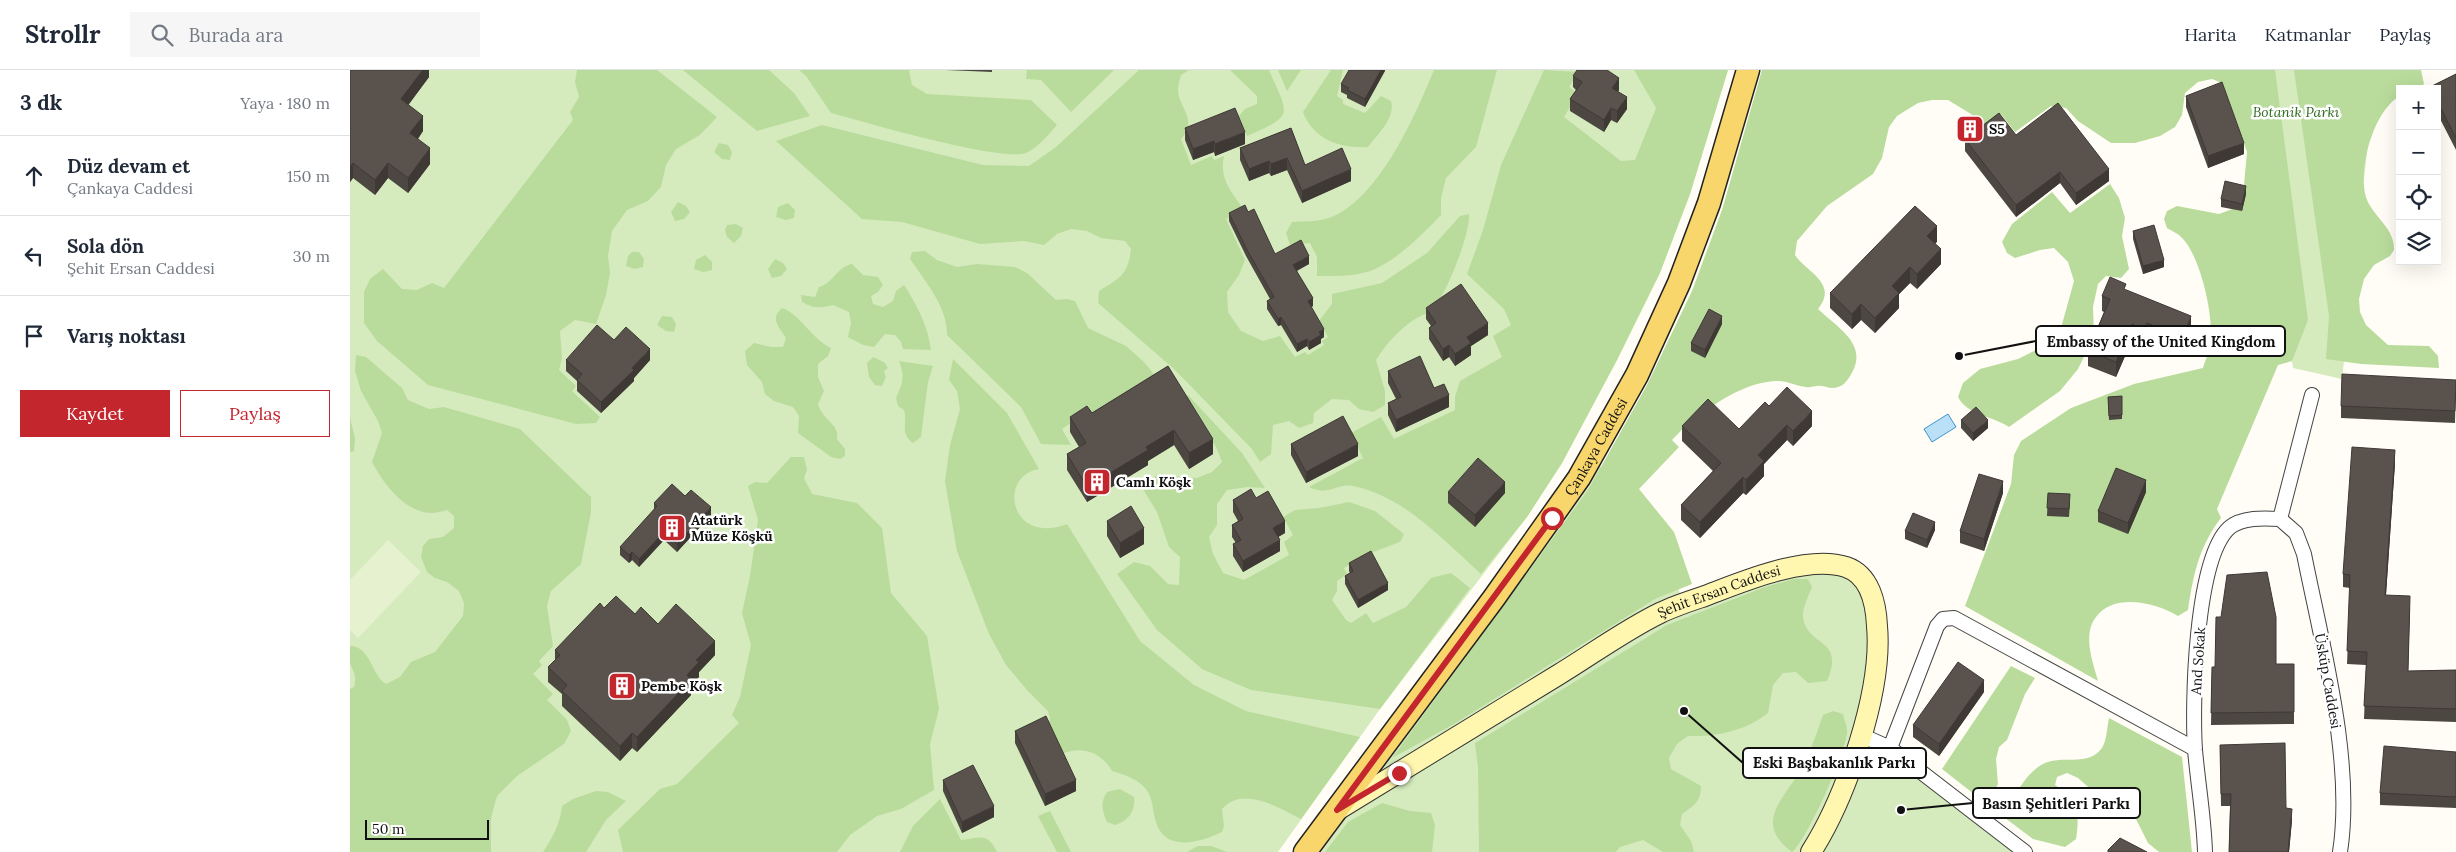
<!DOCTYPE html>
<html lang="tr">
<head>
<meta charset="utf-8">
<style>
  :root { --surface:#fff; --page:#f6f6f7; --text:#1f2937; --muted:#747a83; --line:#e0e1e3; --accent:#c4262e }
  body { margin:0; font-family:Lora,serif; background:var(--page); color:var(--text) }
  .controls { position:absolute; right:15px; top:15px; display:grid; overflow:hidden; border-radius:0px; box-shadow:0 5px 20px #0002 }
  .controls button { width:45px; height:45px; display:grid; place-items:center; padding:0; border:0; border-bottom:1px solid var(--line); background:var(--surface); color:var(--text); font:25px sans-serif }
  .scale { position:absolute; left:15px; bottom:12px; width:124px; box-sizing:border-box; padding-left:5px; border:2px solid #111; border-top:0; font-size:14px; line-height:18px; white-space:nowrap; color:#111; -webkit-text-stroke:4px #fff; paint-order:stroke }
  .stop { position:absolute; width:15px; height:15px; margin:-11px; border:4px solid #c4262e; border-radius:50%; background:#fff }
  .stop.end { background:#c4262e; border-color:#fff; box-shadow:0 1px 5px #0008 }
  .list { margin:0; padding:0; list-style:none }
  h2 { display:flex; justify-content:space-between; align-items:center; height:65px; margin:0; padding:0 20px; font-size:21px }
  h2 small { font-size:16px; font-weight:400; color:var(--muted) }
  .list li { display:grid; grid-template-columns:32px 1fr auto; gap:15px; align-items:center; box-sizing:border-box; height:80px; padding:0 20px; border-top:1px solid var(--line) }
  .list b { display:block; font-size:19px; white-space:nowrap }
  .list p { margin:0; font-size:16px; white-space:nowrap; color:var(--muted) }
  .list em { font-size:16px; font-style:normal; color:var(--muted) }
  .actions { display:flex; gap:10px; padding:15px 20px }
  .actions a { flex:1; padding:11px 0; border:1px solid var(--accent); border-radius:0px; text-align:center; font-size:18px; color:var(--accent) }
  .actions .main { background:var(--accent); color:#fff }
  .icon { flex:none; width:28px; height:28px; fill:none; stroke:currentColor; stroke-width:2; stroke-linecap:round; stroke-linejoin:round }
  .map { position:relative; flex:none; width:2106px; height:782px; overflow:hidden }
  header { display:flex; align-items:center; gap:30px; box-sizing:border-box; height:70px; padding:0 25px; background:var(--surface); border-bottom:1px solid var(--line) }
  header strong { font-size:24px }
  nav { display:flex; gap:28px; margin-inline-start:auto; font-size:18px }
  .search { width:350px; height:45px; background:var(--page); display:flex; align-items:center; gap:12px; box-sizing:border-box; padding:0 18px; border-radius:0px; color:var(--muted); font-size:19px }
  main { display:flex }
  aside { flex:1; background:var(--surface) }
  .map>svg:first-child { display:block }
  .green { fill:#d5ebbd }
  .forest { fill:#b9dc9c }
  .pitch { fill:#e6f2cf }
  .water { fill:#b9e0f7; stroke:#3f96cf }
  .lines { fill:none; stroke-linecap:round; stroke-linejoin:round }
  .street-casing { stroke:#444; stroke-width:16 }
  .secondary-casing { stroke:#333; stroke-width:22 }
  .primary-casing { stroke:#222; stroke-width:25 }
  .street { stroke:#fff; stroke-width:14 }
  .secondary { stroke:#fff6b0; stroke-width:20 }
  .primary { stroke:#f9d66b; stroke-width:22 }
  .wall { fill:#4d4742 }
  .shaded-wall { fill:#3f3936 }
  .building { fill:#5a524d; stroke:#3f3936 }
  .route { stroke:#c4262e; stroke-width:6 }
  .labels { text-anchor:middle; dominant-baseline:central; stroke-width:5; stroke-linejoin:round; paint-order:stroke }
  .park-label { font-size:14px; font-style:italic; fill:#2f6b1f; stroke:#fff }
  .poi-label { font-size:14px; font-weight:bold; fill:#111; stroke:#fff; text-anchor:start }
  .street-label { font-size:14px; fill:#111; stroke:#fff }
  .leader { fill:none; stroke:#111; stroke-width:2 }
  .callout-dot { fill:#111; stroke:#fff; stroke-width:2 }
  .callout { fill:#fff; stroke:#111; stroke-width:2 }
  .callout-label { font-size:15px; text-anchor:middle; font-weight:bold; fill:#111 }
</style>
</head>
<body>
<header>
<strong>Strollr</strong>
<div class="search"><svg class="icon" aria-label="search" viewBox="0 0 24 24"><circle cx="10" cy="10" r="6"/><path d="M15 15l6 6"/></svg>Burada ara</div>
<nav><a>Harita</a><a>Katmanlar</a><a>Paylaş</a></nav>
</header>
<main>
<aside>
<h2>3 dk<small>Yaya · 180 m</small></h2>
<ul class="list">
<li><svg class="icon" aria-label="ahead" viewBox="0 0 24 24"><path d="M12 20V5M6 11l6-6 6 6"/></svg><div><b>Düz devam et</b><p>Çankaya Caddesi</p></div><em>150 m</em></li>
<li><svg class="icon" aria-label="left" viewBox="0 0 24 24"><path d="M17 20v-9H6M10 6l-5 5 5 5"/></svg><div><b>Sola dön</b><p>Şehit Ersan Caddesi</p></div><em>30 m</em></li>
<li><svg class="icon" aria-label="arrive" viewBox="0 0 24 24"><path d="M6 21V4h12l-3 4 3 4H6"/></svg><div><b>Varış noktası</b></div></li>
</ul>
<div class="actions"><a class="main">Kaydet</a><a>Paylaş</a></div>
</aside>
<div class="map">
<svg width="2106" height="782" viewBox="0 0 2106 782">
  <rect width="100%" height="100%" fill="#fffdf5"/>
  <path class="green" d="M0 0H1378L1340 124 1310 202 1267 290 1212 393 1177 447 1030 639 928 782H0Z
    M1898 0H2026L1992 309 1943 298Z
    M1242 386 1310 469 1334 534 1482 493 1525 533 1512 665 1675 782H955Z"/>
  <path class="forest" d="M227 0H307L367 47 350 65 326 79 316 95 311 117 298 131 277 140 262 161 258 186 260 203 256 225 246 254 225 250 210 261 212 288 209 300 226 316 222 321 250 347 246 353 226 354 78 315 27 271 14 253V222L20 209 33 199 52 219 67 220 82 213 94 218 223 50 220 42 229 27 225 12Z
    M333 0H419L444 23 460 46 407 61Z
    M449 0H559L562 15 577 24 681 30 707 55C699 64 688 78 676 83 650 92 515 52 481 43L456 6Z
    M677 0H764L721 42 691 10 676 9Z
    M789 0H839L831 5C830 9 828 15 828 20 828 37 849 50 831 69L841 95 862 86 864 90 874 86C869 109 881 121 894 140L876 149 895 190 889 205 877 222 878 242 891 261 913 271 930 266 945 287 955 282 958 285 974 275 972 271 978 267 969 251 982 234V224L1032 213 1077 183 1110 146 1119 144C1120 165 1098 219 1085 237 1080 243 1069 246 1062 251 1047 262 1036 274 1026 290L1035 321V335L1023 342 1009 339 999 330 982 329 964 343 963 353 949 358 939 351 923 355 921 384 910 392 902 379 824 299 748 233 749 221C770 208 778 205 781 179L775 171 751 168 737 161 721 159 707 164 694 175 674 171 630 174 552 152 512 149 426 71 472 55 633 95 679 96 706 77Z
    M880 0H919C939 46 945 45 897 66L888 47 895 39 907 34V26Z
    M928 0H951L937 21Z
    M981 0H993L987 26 993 30V34L1015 43 1031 26 1041 31C1046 48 1027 65 1018 77 990 79 963 69 953 42Z
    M1084 0H1147L1126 77 1096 108 1091 128V145C1074 163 1048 189 1025 199 1007 207 986 206 967 206V187L960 173 940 175 936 163 942 152C956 151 971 152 984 146 1031 124 1065 46 1084 0Z
    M1194 0 1229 2 1219 17 1228 24 1214 47 1271 91 1285 90 1306 38 1284 0H1378L1340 124 1310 203 1267 290 1212 393 1177 447 1131 504C1094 471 1054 426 1003 416 986 413 980 427 959 417L1013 388 1001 363 1031 347 1044 369 1105 340V327L1110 311 1152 287 1143 266 1161 255 1154 239 1117 204 1133 160 1151 95Z
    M1412 0H1925L1958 250 1942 291 1928 295 1867 439 1871 448C1849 476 1843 506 1838 540L1828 546C1807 533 1764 522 1746 547 1732 565 1743 592 1748 611L1615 536 1661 414 1664 385 1671 371 1721 338 1784 314 1853 298C1855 291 1859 283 1860 276 1865 250 1851 188 1833 169 1829 164 1822 161 1817 158L1814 149 1817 141 1827 136 1869 144 1885 138 1893 126 1897 82 1872 13 1862 9 1848 12 1835 23 1832 45 1825 57 1810 66 1785 73H1761L1728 51 1716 38 1701 36 1665 62 1651 44 1632 58 1621 44 1598 30H1582L1568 33 1547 46 1539 57 1532 88 1523 104 1477 136 1447 171 1445 185C1456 202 1489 213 1468 239 1489 259 1520 275 1500 306 1496 313 1491 318 1482 318 1478 318 1475 316 1471 316 1466 315 1461 318 1456 317 1446 316 1436 310 1426 311 1403 312 1377 325 1359 339L1355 336 1322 370 1329 377 1289 419 1324 462 1342 514 1305 529 1104 654 1042 688 1238 420 1297 315 1342 221 1372 140Z
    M1944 0H2071L2074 14 2068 19H2050V26C2024 40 2009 96 2015 123 2019 145 2045 156 2044 180L2040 186 2024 195 2014 209 2009 229 2010 242 2016 255 2038 275 2079 276 2088 286 2089 298 2011 294 1976 289 1979 246Z
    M369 73 378 75 382 82 380 90 372 89 364 82Z
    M1760 114 1769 128 1775 148 1772 166 1779 199 1771 208 1756 206 1748 214 1743 237 1744 266 1728 299 1710 321 1659 357C1643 346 1617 345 1608 327L1613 313 1630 299 1668 289 1684 281 1702 268 1711 258 1724 211 1718 192 1704 178 1690 180 1665 188 1657 183 1652 172 1662 154 1702 122 1720 143Z
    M328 132 336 136 340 142 334 149 325 151 321 142Z
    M438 133 445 140 444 148 436 150 426 147 428 137Z
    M386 154 393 158 391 166 384 173 377 167 375 160 377 155Z
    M575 181 587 190 607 197 627 194 665 197 677 203 706 230 717 229 725 231 738 258 776 276 794 292 807 308 742 348 737 342 712 359 721 375 691 374 671 337 597 265C598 238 575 211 560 189L562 182Z
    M282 182H289L294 189 293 197 285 199 276 196 278 186Z
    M355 185 362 192V200L353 202 344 199 346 190Z
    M425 189 433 193 437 199 431 206 422 208 418 199Z
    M502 194 513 205 528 207 533 215 528 222 521 226 523 234 533 237 543 231 546 221 554 215C567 235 578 256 581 280L553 279 551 272 545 265 535 264 524 277 513 275 498 267 501 253 499 242 483 235C471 238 464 239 452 232L451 225 465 227 469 217C484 213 485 198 502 194Z
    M432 238C450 244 462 269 481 278L478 286 468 294V307L474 321 468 334C472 350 490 354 487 369L495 379V386L490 389 481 387 448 363 449 346 443 337 424 331 415 324 412 312 397 295 395 281 404 273 421 277H433L436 268C430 258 419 249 432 238Z
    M312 246 322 247 326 254 324 262 316 261 307 255Z
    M6 285 16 287 52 318 58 330 79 339 94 337 170 359 241 427V442L231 494 201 521 197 536 203 576 189 591 192 595 183 604 203 624 197 630 217 650 221 661 214 674 167 706 147 726 141 748V782H0V619L4 617C7 605 4 604 0 593 0 589 0 581 0 576 21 576 21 605 36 614L50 607 61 592 85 582 113 546 114 533 109 521 97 512 85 508 77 502 71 487 73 476 79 469 93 467 104 458V446L97 440C92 441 86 443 82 443 55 443 33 413 22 392L32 363 28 351 11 321 5 301Z
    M523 287 534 292 538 298 534 301 536 307 532 316 525 315 519 307 517 293Z
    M603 289 657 343 689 399C647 406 660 476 717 454L790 571 844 615 896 641 1010 667 951 749C929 738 893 715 872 739L874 756 872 762C849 773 815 782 806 752 802 741 804 730 796 719 786 708 775 705 762 701 752 683 732 675 712 684L698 656 700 649 698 641 677 620 656 595 639 564 607 481 595 411 600 375 610 339 607 321 599 310Z
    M549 291 583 296 578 312 571 367 563 373C549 363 558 353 554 340L548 336 546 328C553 313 555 307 549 291Z
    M838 325 892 383 915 418 897 417 877 420 867 434V455L859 467 863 484 873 503 894 510 939 485 934 472 943 465 933 447 945 440 969 438 999 432 1025 441 1054 464 1050 472 1018 484 994 498 997 504 987 511V521L982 530 996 550 1001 553 1016 543 1023 553 1056 537 1081 508 1101 503 1120 518 1030 639 901 620 852 599 807 560 767 504 784 492 800 496 818 514 829 515 830 487 819 477 807 442 791 416 807 405 847 408 862 402 872 392 866 377 833 328Z
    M0 348 5 368 4 381 0 382Z
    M441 387H454L457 400 454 408 462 424 507 433 532 458 541 523 577 566 589 639 580 674 584 720 551 739 527 746 500 765 487 782H273L268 760 310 719 327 714 389 653 382 645 390 627 401 575 392 543 400 506 408 450 398 416 405 412 417 413Z
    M1444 509H1458L1462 517C1459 525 1452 539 1453 547 1457 578 1496 567 1477 611L1458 613 1446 602 1433 603 1423 615 1418 643C1395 661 1367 667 1338 666L1327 674 1319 688 1321 699 1351 716C1351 731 1344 736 1332 744L1330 755 1341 771 1344 782H1313L1293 770 1270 777 1266 782H1129L1128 697 1125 673 1317 555 1415 517Z
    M1661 596 1685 608 1675 624 1657 670 1649 677 1646 689 1648 714 1643 725 1633 731 1592 699Z
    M1483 641 1493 644C1494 650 1498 658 1497 663 1495 684 1457 770 1442 782 1432 775 1422 764 1423 750 1425 733 1441 717 1449 702 1460 684 1466 665 1473 645Z
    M1759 648 1832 687 1842 782H1809L1798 773 1786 749 1779 739 1752 724 1744 722 1728 708 1717 703 1707 707 1705 715C1728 729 1730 744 1726 769L1715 777 1683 769 1655 748C1660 730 1679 697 1698 692 1716 686 1739 696 1752 678 1757 670 1757 657 1759 648Z
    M770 719 784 727C786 741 778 751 765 755L757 752C752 740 750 733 757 722Z
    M246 721 258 722 276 731 256 750 236 782H193C203 767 210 754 212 736L223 729Z
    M590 729 611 770C631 768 637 762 647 782H550L563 756Z
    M1032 733 1060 741 1081 743 1085 755 1082 782H975L998 752Z
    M700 741 721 782H707L688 746Z
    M848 776H861L877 782H837Z"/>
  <path class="pitch" d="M38 470 71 502 8 568 0 560V510Z"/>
  <path class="water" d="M1598 344 1606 357 1582 372 1574 359Z"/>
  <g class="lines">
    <defs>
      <path id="street" d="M1930 449 1946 463 1954 484C1972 575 2004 691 1990 782
        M1930 449 1962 325
        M1511 665 1540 678 1675 782
        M1540 678 1587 556 1593 549 1604 548 1845 679
        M1855 782C1854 748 1848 714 1845 680 1842 634 1845 490 1879 458 1892 447 1914 448 1930 449"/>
      <g id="secondary">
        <path id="s1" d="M989 739C1062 695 1135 650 1208 605 1241 585 1275 560 1310 543 1324 536 1340 531 1355 526 1392 512 1457 484 1496 497 1520 505 1526 534 1527 556 1533 621 1496 727 1461 782"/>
      </g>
      <g id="primary">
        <path id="s2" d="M955 782 1144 528 1229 408 1287 305 1329 213 1359 133 1398 0"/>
      </g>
    </defs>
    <use href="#street" class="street-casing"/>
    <use href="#secondary" class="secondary-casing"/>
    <use href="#primary" class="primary-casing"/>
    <use href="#street" class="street"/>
    <use href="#secondary" class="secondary"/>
    <use href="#primary" class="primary"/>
  </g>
  <path class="wall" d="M0 0H79V7L58 35 73 61 68 69 80 94 58 123 38 108 25 125 3 108 0 112Z
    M596 0H642V2Z
    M1035 0 1015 37 997 28V25L991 22V14Z
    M2106 4V80L2087 43V19H2080V17Z
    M1223 6 1269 20 1268 22 1277 39 1267 53 1261 50 1254 62 1220 41V29L1226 20 1223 17Z
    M1836 26 1894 84 1858 98 1836 37Z
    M835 58 895 74 865 86 864 82 843 90 835 70Z
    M941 58 955 95 1001 111 952 133 937 100 921 106 919 103 899 111 890 90V78Z
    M1666 65 1759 111 1726 135 1710 113 1666 147 1615 81V69Z
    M1896 124 1892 141 1871 137V129Z
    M898 142 925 184 959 194 947 201 963 236 961 237 974 267 971 269V273L959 280 957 276 947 282 931 255 928 256 917 239V231L920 229 896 186 879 151V143Z
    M1783 161 1814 197 1793 204 1783 169Z
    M1587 172 1585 173 1591 194 1567 219 1560 213 1549 224V238L1525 263 1511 250 1502 259 1480 238V223Z
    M1776 220 1841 262 1833 282 1797 268 1795 275 1782 270 1766 307 1738 296V281L1754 242 1752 241V226Z
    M1076 238 1138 265 1121 276V285L1105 296 1099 287 1093 291 1079 269V258L1081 256 1076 249Z
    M1372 254 1355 288 1341 281V273Z
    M264 270 300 290 284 308V311L251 343 227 321V311L216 301V290Z
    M818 296 863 384 839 399 824 375 798 391V395L737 432 717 400V384L729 377 720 362V347L742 343Z
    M1038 301 1084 318 1099 337 1046 362 1038 345V333L1046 329 1038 313Z
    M2106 310 2105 353 1991 348V336Z
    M1772 326V349L1759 350 1758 327Z
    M1419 336 1462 356 1443 376 1437 370 1414 394V406L1396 425 1393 423 1350 468 1331 450V435L1363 401 1332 371V356L1389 359Z
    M1611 350 1638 358 1623 371 1611 358Z
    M941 374 1008 386 956 413 941 385Z
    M2045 393 2036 525 2060 539 2058 601 2106 600V652L2014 649 2016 595 1997 594 2000 518 1993 517V504Z
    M1098 422 1155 423 1125 457 1098 433Z
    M1796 422 1778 464 1748 452V441Z
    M1653 423 1634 481 1610 473V461Z
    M1698 423 1720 432 1719 447 1697 446Z
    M335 426 361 445 327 482 314 470 289 497 282 490 279 493 270 485V477L304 440V433Z
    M906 428 935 463 928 467 930 481 893 502 883 486V474L886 473 882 467V455L888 451 883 442V430Z
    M757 451 794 474 770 488 757 466Z
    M1585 460 1577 478 1555 469V461Z
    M999 493 1038 520 1008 538 995 514V506L1000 503 999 501Z
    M254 538 308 554 365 585 349 602V607L341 615V625L287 682 282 678 270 691 212 636V624L198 612V597L205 590V580Z
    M1926 594H1944V654L1861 655 1862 597Z
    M1634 622 1589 686 1563 667V655Z
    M665 661 726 721 695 736 665 673Z
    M1870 675 1936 738 1942 750 1939 782H1879L1880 736H1871Z
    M2106 682V738L2030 735V723Z
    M593 710 644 747 612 763 593 721Z"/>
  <path class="shaded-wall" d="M73 0H79V7L51 45V29Z
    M1031 0H1035V1L1015 37V29Z
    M1269 8V20L1262 30V18Z
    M1277 27V39L1267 53V41Z
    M1261 38V50L1254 62V50Z
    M73 46V61L60 79V63Z
    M895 62V74L865 86V74Z
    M864 71V82L843 90V79Z
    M1894 73V84L1858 98V86Z
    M80 78V94L58 123V108Z
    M937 88V100L921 106V94Z
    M919 91V103L899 111V99Z
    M3 93V108L0 112V97Z
    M38 93V108L25 125V110Z
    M1001 99V111L952 133V121Z
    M1759 99V111L1726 135V123Z
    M1710 102V113L1666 147V135Z
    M1896 116V124L1892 141V134Z
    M1587 156V172L1577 181V166Z
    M1591 179V194L1567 219V204Z
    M959 186V194L943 202V195Z
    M1814 190V197L1793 204V196Z
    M1560 197V213L1549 224V238L1525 263V248L1542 216Z
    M963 228V236L958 239V231Z
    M1511 234V250L1502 259V244Z
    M1372 246V254L1355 288V280Z
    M1841 246V262L1833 282V267Z
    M931 247V255L928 256V249Z
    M1138 253V265L1121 276V285L1105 296V284L1117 267Z
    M1797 253V268L1795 275V260Z
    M1782 254V270L1766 307V292Z
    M974 259V267L971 269V273L959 280V272L969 262Z
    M957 269V276L947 282V274Z
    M1099 275V287L1093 291V279Z
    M300 279V290L284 308V311L251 343V332Z
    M1099 325V337L1046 362V350Z
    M1462 341V356L1443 376V361Z
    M1638 350V358L1623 371V363Z
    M1437 355V370L1414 394V406L1396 425V410L1408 385Z
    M824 360V375L798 391V395L737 432V417L796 377Z
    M863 369V384L839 399V383Z
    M1008 374V386L956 413V402Z
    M2045 380V393L2035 539V525Z
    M1393 407V423L1350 468V452Z
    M1796 410V422L1778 464V453Z
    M1653 411V423L1634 481V469Z
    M1155 412V423L1125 457V445Z
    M361 437V445L327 482V474Z
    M935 451V463L923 470V458Z
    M1585 452V460L1577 478V470Z
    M794 458V474L770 488V473Z
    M314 462V470L289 497V489Z
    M930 470V481L893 502V491Z
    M282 482V490L279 493V485Z
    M1038 513V520L1008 538V530Z
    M365 571V585L349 602V607L341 615V625L287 682V667L337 605 346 590Z
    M1634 610V622L1589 686V674Z
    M282 663V678L270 691V676Z
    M726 710V721L695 736V724Z
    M644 736V747L612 763V752Z
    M1942 739V750L1939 782H1938Z"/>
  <path class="building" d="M0 0H73L51 29 73 46 60 63 80 78 58 108 38 93 25 110 3 93 0 97Z
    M999 0H1031L1015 29 997 20 999 18 991 14Z
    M1227 0H1257L1269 8 1262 18 1277 27 1267 41 1261 38 1254 50 1220 29 1232 12 1223 6Z
    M2106 4V68L2087 31V19H2081L2080 17Z
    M1872 12 1894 73 1858 86 1836 26Z
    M1708 33 1759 99 1726 123 1710 102 1666 135 1615 69 1649 43 1666 65Z
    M885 38 895 62 865 74 864 71 843 79 835 58Z
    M941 58 955 95 992 78 1001 99 952 121 937 88 921 94 919 91 899 99 890 78Z
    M1875 111 1896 116 1892 134 1871 129Z
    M895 135 898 142 904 139 925 184 951 170 959 186 943 195 963 228 958 231 974 259 969 262 971 265 959 272 957 269 947 274 931 247 928 249 917 231 924 227 896 178 879 143Z
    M1565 136 1587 156 1577 166 1591 179 1567 204 1560 197 1542 216 1549 223 1525 248 1511 234 1502 244 1480 223Z
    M1804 155 1814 190 1793 196 1783 161Z
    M1760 207 1776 214 1774 219 1841 246 1833 267 1797 253 1795 260 1782 254 1766 292 1738 281 1760 229 1752 226Z
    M1111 214 1138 253 1117 267 1121 273 1105 284 1099 275 1093 279 1079 258 1086 253 1076 238Z
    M1359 239 1372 246 1355 280 1341 273Z
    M247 255 264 270 276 257 300 279 282 298 284 300 251 332 227 310 232 304 216 290Z
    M1070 286 1084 318 1094 314 1099 325 1046 350 1038 333 1051 327 1038 301Z
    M818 296 863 369 839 383 824 360 796 377 798 380 737 417 717 384 736 373 720 347 737 336 742 343Z
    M1992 304 2106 310 2105 341 1991 336Z
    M1437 317 1462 341 1443 361 1437 355 1408 385 1414 391 1396 410 1393 407 1350 452 1331 435 1371 393 1332 356 1358 329 1389 359 1415 332 1419 336Z
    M1772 326V345L1759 346 1758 327Z
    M1626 337 1638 350 1623 363 1611 350Z
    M993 346 1008 374 956 402 941 374Z
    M2002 377 2045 380 2035 525 2060 526 2058 601 2106 600V639L2014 636 2017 582 1997 581 2000 505 1993 504Z
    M1128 388 1155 412 1125 445 1098 422Z
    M1766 398 1796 410 1778 453 1748 441Z
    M1629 404 1653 411 1634 469 1610 461Z
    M322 414 335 426 341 420 361 437 327 474 314 462 289 489 282 482 279 485 270 477 307 436 304 433Z
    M901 419 906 428 918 421 935 451 923 458 930 470 893 491 883 474 891 470 882 455 893 449 883 430Z
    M1698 423 1720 424 1719 439 1697 438Z
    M781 436 794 458 770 473 757 451Z
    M1563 443 1585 452 1577 470 1555 461Z
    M1021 481 1038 513 1008 530 995 506 1003 501 999 493Z
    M1917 502 1926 547V594H1944V642L1861 643 1862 597H1865L1866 547H1871L1877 505Z
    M266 526 285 544 291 537 308 554 326 534 365 571 346 590 349 592 337 605 341 610 287 667 282 663 270 676 212 621 217 615 198 597 210 585 205 580 250 533 254 538Z
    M1608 592 1634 610 1589 674 1563 655Z
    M696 646 726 710 695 724 665 661Z
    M1935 673 1936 738 1942 739 1938 782H1879L1881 724H1871L1870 675Z
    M2034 676 2106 682V727L2030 723Z
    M623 695 644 736 612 752 593 710Z
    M1770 768 1797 782H1758V780Z"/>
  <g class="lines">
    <path class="route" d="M1049 703 987 740 1202 448"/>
  </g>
  <defs>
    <symbol id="building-square" viewBox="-11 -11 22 22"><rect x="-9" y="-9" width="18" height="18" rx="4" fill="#c4262e" stroke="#fff"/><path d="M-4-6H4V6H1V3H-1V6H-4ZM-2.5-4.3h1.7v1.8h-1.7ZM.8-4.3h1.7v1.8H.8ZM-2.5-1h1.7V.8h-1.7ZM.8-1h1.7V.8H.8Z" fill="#fff"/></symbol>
  </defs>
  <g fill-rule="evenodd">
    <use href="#building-square" x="1604" y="43" width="32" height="32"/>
    <use href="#building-square" x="731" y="396" width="32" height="32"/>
    <use href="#building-square" x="306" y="442" width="32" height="32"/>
    <use href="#building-square" x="256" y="600" width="32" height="32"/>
  </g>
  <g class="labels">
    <g class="park-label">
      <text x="1946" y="42">Botanik Parkı</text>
    </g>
    <g class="poi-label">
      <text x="1639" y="59">S5</text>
      <text x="766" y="412">Camlı Köşk</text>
      <text x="341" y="450">Atatürk<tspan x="341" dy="16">Müze Köşkü</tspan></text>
      <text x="291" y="616">Pembe Köşk</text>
    </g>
    <g class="street-label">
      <text stroke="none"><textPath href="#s2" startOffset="499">Çankaya Caddesi</textPath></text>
      <text stroke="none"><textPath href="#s1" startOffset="439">Şehit Ersan Caddesi</textPath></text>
      <text transform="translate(1848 591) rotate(-86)">And Sokak</text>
      <text transform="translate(1978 611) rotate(80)">Üsküp Caddesi</text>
    </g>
  </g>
  <path class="leader" d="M1609 286L1686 271M1334 641L1393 693M1551 740L1623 733"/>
  <g class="callout-dot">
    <circle cx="1609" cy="286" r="5"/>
    <circle cx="1334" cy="641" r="5"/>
    <circle cx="1551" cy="740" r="5"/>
  </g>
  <g class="callout">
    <rect x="1686" y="256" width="249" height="30" rx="5"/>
    <rect x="1393" y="678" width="183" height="30" rx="5"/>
    <rect x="1623" y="718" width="167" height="30" rx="5"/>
  </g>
  <g class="callout-label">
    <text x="1811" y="277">Embassy of the United Kingdom</text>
    <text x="1484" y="698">Eski Başbakanlık Parkı</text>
    <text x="1706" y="739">Basın Şehitleri Parkı</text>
  </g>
</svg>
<div class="controls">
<button>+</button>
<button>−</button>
<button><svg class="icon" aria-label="locate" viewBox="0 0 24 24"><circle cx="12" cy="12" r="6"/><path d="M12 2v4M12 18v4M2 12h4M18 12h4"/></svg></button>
<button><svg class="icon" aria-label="layers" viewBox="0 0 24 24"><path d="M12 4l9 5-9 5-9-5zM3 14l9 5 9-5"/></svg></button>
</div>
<div class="scale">50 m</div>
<div class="stop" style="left:1202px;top:448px"></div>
<div class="stop end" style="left:1049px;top:703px"></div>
</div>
</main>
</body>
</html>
